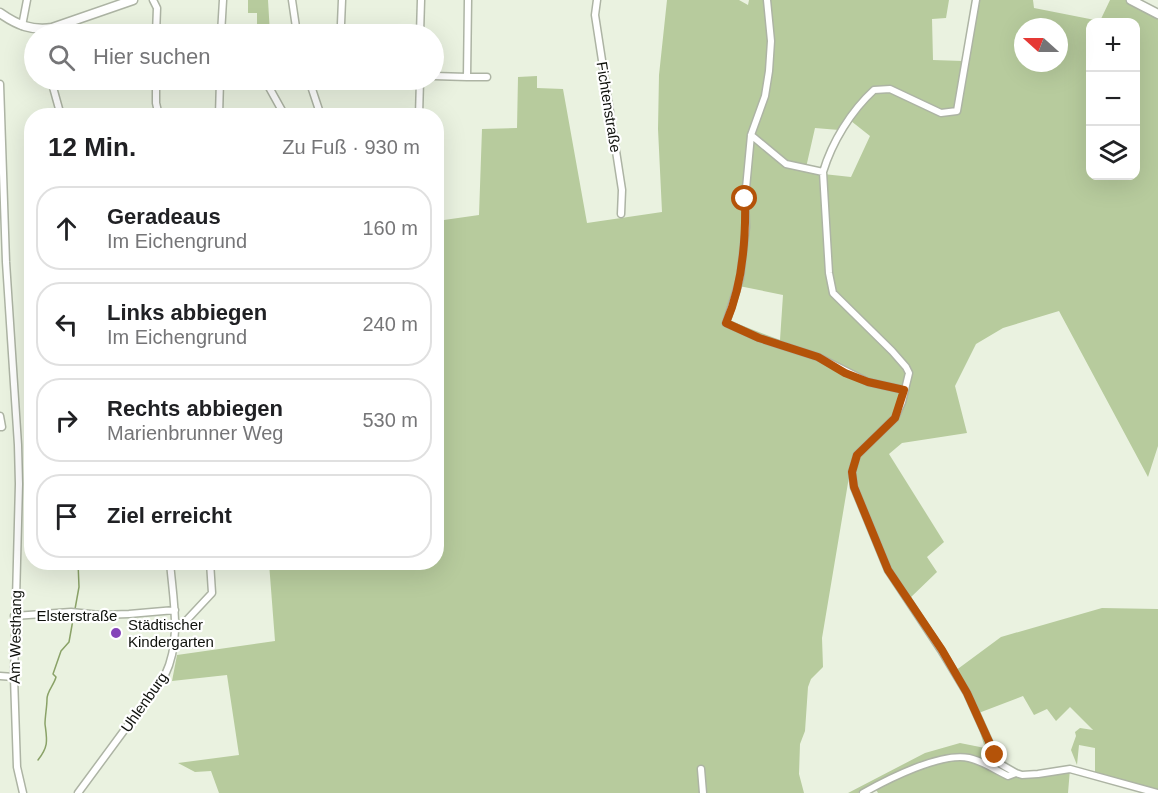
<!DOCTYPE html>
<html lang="de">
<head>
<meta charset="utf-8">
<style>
  :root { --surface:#fff; --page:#f6f6f6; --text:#202124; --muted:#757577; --line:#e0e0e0 }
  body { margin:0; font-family:Helvetica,sans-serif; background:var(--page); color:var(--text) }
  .controls { position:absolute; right:18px; top:18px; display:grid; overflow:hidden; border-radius:12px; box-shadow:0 6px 24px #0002 }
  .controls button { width:54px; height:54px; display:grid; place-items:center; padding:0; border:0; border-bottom:2px solid var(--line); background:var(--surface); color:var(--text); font:30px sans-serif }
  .compass { position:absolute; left:1014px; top:18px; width:54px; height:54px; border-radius:50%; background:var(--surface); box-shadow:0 6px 24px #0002; rotate:291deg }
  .stop { position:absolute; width:18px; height:18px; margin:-14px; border:4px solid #b45309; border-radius:50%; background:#fff }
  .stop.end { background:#b45309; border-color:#fff; box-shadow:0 2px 6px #0008 }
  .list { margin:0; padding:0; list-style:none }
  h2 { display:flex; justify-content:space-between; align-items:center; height:78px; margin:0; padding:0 24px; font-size:26px }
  h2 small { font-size:20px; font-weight:400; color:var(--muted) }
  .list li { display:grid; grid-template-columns:39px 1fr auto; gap:18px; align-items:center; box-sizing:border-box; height:84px; margin:0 12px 12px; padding:0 12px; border:2px solid var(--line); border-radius:24px }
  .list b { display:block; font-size:22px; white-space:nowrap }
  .list p { margin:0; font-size:20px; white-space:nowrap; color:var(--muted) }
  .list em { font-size:20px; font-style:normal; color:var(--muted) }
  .icon { flex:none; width:33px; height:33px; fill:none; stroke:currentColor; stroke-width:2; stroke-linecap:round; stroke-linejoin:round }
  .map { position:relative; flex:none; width:1158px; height:793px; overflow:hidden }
  .search { position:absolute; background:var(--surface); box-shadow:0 6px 24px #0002; left:24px; top:24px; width:420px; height:66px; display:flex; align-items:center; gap:15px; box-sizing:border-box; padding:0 21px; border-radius:33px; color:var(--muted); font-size:22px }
  .panel { position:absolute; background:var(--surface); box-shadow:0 6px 24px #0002; left:24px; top:108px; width:420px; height:462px; border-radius:24px }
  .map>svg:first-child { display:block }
  .green { fill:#b7cb9d; fill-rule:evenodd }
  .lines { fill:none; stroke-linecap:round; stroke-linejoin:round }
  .stream { stroke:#8aa267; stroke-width:1.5 }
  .street-casing { stroke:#adb4a4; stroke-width:9 }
  .secondary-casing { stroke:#adb4a4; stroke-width:11 }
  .street { stroke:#fff; stroke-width:6 }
  .secondary { stroke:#fff; stroke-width:8 }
  .route { stroke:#b45309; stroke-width:8 }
  .poi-dot { fill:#8544b9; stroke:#fff; stroke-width:2 }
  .labels { text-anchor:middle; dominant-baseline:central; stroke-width:4.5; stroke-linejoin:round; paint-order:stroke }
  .street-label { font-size:15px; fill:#0f110c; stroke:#fff }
  .poi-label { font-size:15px; fill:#0f110c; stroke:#fff; text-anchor:start }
</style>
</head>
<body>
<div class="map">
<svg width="1158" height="793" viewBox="0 0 1158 793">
  <rect width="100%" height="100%" fill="#eaf2e0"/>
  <path class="green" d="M248 0H268L270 34H257V13H248Z
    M667 0H739L748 5 749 0H949L946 18 932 19 933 60 963 61 960 86H964L980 0H1033L1034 8 1100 21 1110 0H1126L1158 18V446L1148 477 1059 311 1003 328 976 344 955 386 967 433 902 443 889 454 944 542 927 557 937 572 909 599 892 572 850 471 822 638 823 667 811 679 808 687 805 731 800 744 799 774 804 793H219L211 771 195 772 178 763 239 755 227 675 172 681 177 655 275 641 269 563 436 562 437 221 479 215 482 129 517 128 518 77 537 76V88L563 89 587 223 662 212 658 129 659 75ZM1090 22H1136V176H1090ZM1023 27H1059V63H1023ZM846 117 870 136 851 177 805 172 815 128 839 130ZM734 285 783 295 780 340 725 319Z
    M1102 608 1158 609V792L1095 775V748L1079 745 1077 765 1071 750 1076 736 1075 732 1080 728 1093 730 1070 707 1056 721 1047 709 1034 715 1023 696 976 714 955 671 1001 637Z
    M974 713 993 755 1013 773 1007 774 968 757 907 769 858 793H848L925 753 960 743 985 748Z
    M961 757 1002 773 1070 769 1068 793H878L875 788 907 771Z"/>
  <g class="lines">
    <path class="stream" d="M75 609 79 587 78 562
      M38 760C49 746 47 740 45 724 45 716 47 707 47 699 47 691 54 685 56 677L53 674 61 651 69 642 74 614"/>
    <defs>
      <path id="street" d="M153 0 157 8 156 34
        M292 0 297 34
        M597 0 595 15 622 190 621 214
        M767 0 771 41 769 71 765 96 751 135 745 199 746 227 740 279 726 323 759 338 818 357 868 382 904 390
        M976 0 957 111 941 113 890 89 874 90C851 111 832 142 823 172L829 273 833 293 892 351 906 367 909 373 902 402 895 418 857 455 852 472 854 487 888 570 941 650 967 693 995 755 1002 765 1016 773
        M341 24 342 0
        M22 26 27 0
        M221 34 223 0
        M420 34 421 0
        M434 76 467 77 468 0
        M467 77H487
        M51 80 61 116
        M156 80V103L159 116
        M265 80 285 116
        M309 80 321 116
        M0 84 6 262 18 445 19 484 14 677 17 767 23 793
        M219 116 220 80
        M419 116 420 80
        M751 135 786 164 823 172
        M0 416 2 427H0
        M14 616 71 612 100 615 129 614 175 610
        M175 626 184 623 212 593 210 562
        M0 676 14 677
        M701 769 703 793
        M78 793 165 675C182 640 173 600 170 562
        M863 793C888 779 941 752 969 758 983 761 995 770 1008 776L1016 773 1022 775 1038 774 1070 769 1157 793"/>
      <path id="secondary" d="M1131 0 1158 14
        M0 13C17 25 32 31 52 28L133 0"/>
    </defs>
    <use href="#street" class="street-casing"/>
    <use href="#secondary" class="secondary-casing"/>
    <use href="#street" class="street"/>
    <use href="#secondary" class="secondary"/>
  </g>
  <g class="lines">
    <path class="route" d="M745 199C746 240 743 284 726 323L759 338 818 357 845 373 868 382 904 390 895 418 857 455 852 472 854 487 888 570 942 650 967 693 995 755"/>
  </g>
  <circle class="poi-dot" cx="116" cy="633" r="6"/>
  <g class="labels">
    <g class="street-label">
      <text transform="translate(609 107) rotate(81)">Fichtenstraße</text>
      <text x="77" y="615">Elsterstraße</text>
      <text transform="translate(15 637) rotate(-89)">Am Westhang</text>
      <text transform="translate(144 702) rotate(-55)">Uhlenburg</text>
    </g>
    <g class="poi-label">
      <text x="128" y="624">Städtischer<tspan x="128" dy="17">Kindergarten</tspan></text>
    </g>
  </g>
</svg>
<div class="controls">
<button>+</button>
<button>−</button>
<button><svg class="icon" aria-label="layers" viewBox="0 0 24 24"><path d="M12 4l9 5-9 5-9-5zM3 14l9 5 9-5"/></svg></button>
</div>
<svg class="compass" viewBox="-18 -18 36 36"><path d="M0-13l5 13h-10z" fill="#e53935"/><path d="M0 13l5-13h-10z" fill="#757577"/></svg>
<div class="stop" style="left:745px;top:199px"></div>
<div class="stop end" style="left:995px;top:755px"></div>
<div class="search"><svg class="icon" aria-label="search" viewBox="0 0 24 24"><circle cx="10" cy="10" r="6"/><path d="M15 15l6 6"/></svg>Hier suchen</div>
<section class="panel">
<h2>12 Min.<small>Zu Fuß · 930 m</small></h2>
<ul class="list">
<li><svg class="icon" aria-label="ahead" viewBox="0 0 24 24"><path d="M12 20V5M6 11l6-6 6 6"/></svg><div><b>Geradeaus</b><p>Im Eichengrund</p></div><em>160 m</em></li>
<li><svg class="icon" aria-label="left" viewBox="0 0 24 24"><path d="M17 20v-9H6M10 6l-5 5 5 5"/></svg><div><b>Links abbiegen</b><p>Im Eichengrund</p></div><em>240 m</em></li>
<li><svg class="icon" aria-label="right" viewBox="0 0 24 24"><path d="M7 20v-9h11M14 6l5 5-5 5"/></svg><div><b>Rechts abbiegen</b><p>Marienbrunner Weg</p></div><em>530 m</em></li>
<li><svg class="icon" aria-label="arrive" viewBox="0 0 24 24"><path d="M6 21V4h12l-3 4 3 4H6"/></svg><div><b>Ziel erreicht</b></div></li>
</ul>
</section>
</div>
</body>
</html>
